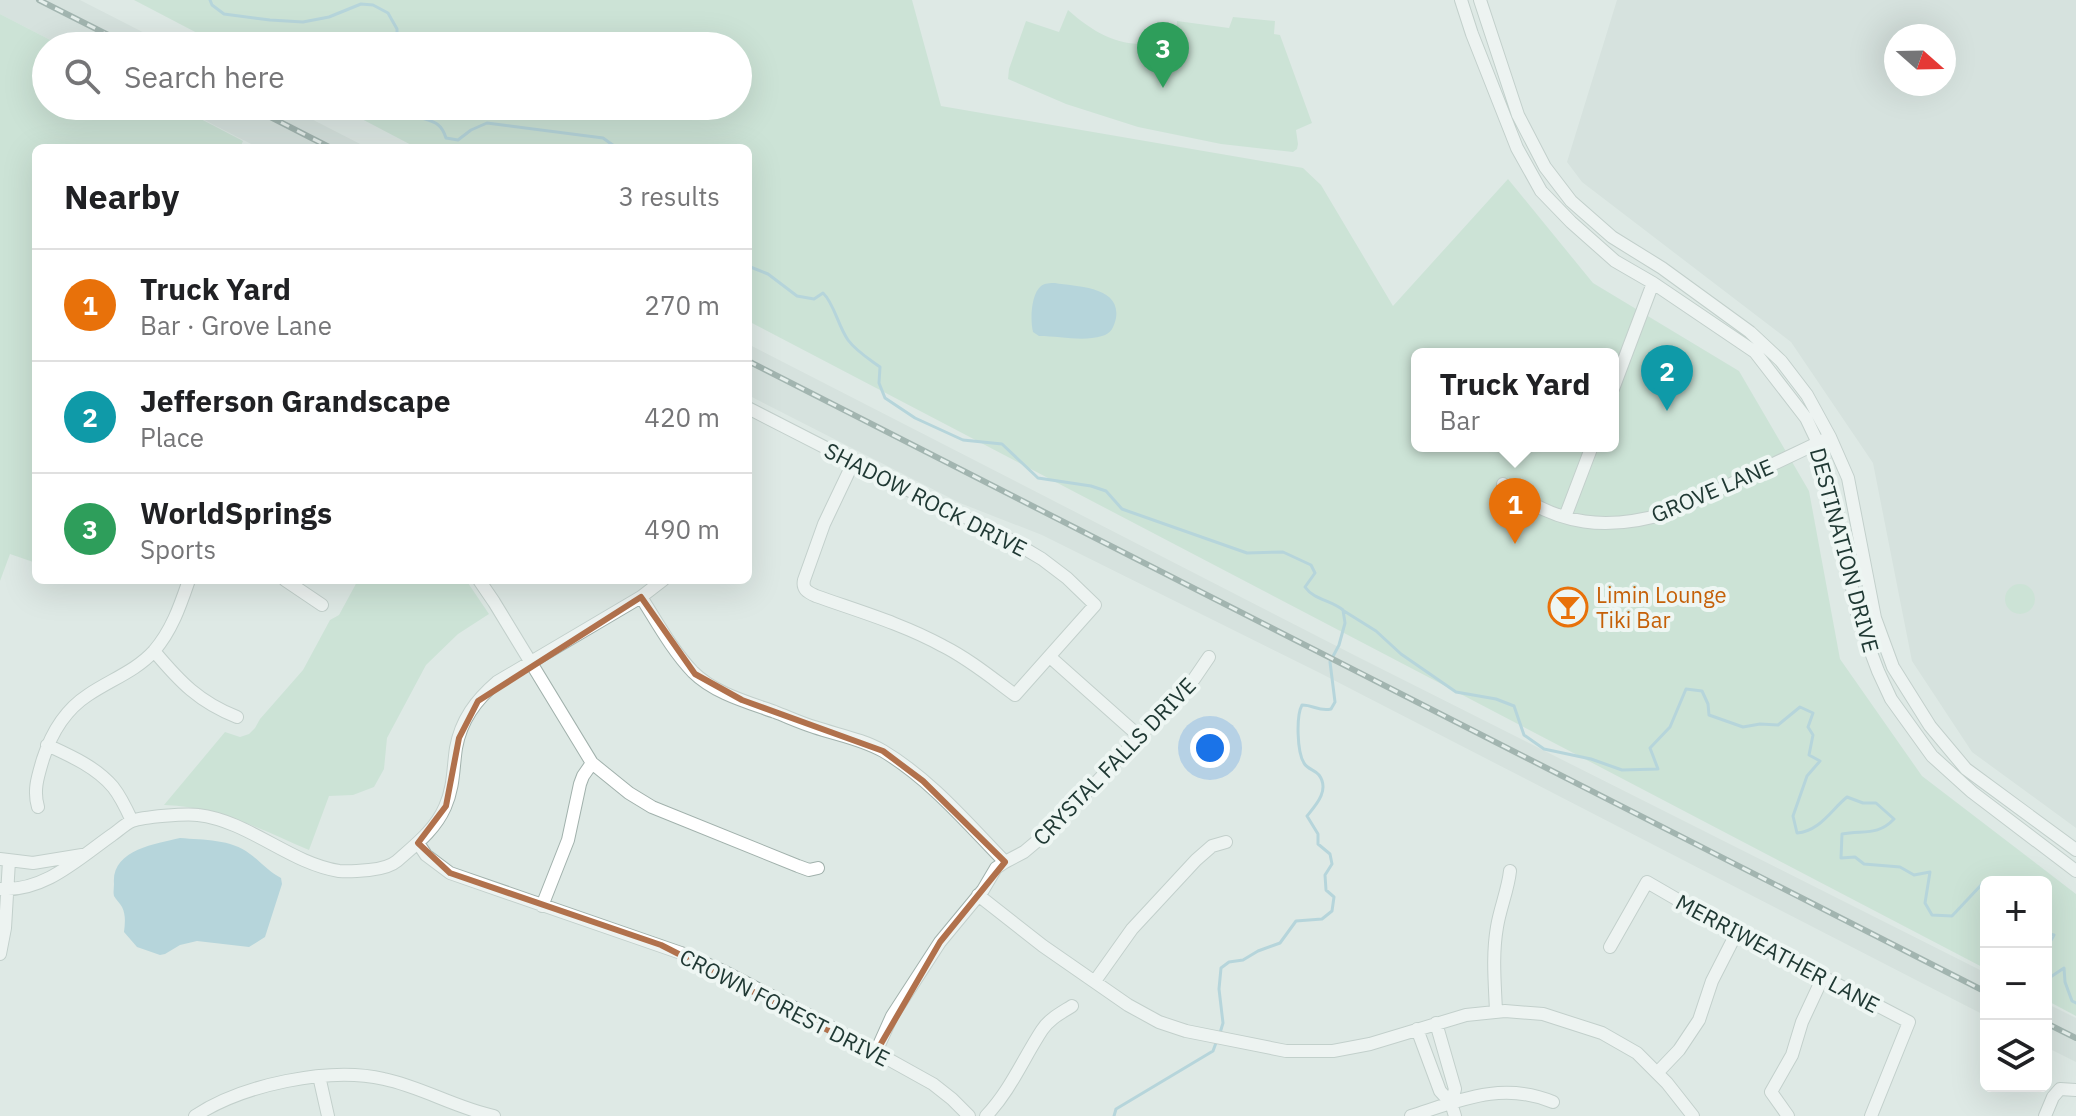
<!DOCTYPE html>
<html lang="en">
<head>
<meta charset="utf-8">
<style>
  :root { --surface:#fff; --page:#f2f2f2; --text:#202124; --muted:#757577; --line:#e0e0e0; --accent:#0f766e }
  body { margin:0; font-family:"IBM Plex Sans",sans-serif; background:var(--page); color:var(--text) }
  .controls { position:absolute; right:24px; bottom:24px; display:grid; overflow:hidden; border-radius:12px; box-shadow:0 8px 32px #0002 }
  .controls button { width:72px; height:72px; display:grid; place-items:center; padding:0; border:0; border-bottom:2px solid var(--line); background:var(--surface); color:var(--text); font:40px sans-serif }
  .compass { position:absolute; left:1884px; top:24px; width:72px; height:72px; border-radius:50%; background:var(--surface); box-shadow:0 8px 32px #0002; rotate:110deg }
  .you { position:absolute; left:1210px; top:748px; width:28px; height:28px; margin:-20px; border:6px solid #fff; border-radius:50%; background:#1a73e8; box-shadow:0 0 0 12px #1a73e833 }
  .badge { display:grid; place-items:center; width:52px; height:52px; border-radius:50%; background:var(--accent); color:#fff; font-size:26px; font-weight:700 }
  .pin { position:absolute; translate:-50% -66px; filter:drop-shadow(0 2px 4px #0008) }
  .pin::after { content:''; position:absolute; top:42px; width:28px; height:24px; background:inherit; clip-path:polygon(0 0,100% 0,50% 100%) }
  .popup { position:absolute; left:1411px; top:348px; width:208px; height:104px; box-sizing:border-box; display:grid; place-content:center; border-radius:12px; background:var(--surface); filter:drop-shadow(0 2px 6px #0005); font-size:26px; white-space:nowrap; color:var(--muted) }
  .popup b { font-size:30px; color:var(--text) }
  .popup::after { content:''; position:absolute; left:50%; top:100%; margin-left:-16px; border:16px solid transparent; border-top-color:var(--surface) }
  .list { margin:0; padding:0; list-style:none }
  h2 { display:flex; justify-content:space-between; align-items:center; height:104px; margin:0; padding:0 32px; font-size:34px }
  h2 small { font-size:26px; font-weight:400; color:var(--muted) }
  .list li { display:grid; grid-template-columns:52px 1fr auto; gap:24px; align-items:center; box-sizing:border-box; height:112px; padding:0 32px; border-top:2px solid var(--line) }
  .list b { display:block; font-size:30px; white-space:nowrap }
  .list p { margin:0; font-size:26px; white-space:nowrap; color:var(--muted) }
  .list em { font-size:26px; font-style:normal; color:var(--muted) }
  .icon { flex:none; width:44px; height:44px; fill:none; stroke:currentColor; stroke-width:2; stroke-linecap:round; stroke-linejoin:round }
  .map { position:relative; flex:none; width:2076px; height:1116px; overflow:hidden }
  .search { position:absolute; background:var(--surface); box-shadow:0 8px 32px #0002; left:32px; top:32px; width:720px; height:88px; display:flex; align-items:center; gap:20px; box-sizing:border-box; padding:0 28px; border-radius:44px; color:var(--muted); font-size:30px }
  .panel { position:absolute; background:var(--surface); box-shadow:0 8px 32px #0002; left:32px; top:144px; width:720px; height:440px; border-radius:12px }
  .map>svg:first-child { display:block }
  .built { fill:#ccd9d4; fill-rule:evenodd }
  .green { fill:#b7dbc4; fill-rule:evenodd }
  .water { fill:#86bdce }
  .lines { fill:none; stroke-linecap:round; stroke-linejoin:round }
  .stream { stroke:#86bdce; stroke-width:3 }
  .minor-casing { stroke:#a1b1ac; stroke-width:14 }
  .minor { stroke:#fff; stroke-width:12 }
  .rail-casing { stroke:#5a7570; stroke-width:6 }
  .rail { stroke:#eef6f3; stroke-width:3; stroke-dasharray:9; stroke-linecap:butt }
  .marked { fill:none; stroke:#b1714c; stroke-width:6; stroke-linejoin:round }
  .labels { text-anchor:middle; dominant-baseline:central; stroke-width:8; stroke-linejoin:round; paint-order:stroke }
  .street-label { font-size:22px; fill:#203934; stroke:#eef6f3 }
  .food-label { font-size:22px; fill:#c56008; stroke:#eef6f3; text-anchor:start }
</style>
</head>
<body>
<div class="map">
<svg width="2076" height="1116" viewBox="0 0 2076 1116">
  <rect width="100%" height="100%" fill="#dee9e5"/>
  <path class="built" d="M0 0H80L170 46H62L0 14Z
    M1617 0H2076V828L1972 752 1912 661 1873 463 1791 342 1582 182 1567 162ZM1896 36H1944V84H1896Z
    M177 106H286L368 148H259Z
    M748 344 1354 655 1986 973V1016L1320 673 1042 535 960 503 748 395Z
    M2046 1003 2076 1018V1062L2046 1047Z"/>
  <path class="green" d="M134 0H912L941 106 1303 168 1321 185 1393 306 1508 179 1593 283 1739 371 1809 491 1840 659 1922 776 2076 894V1016L2046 1000V882H1986V969L748 321V148H417L337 106H738V46H222ZM1417 354H1613V446H1417Z
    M1068 10C1102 40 1130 51 1175 40L1177 21 1229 28 1233 17 1275 21 1274 34 1280 35 1312 123 1296 130 1298 144 1297 149 1293 152 1221 144 1138 127 1066 104 1008 79 1009 69 1026 21 1059 32Z
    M0 14 62 46H46V106H176L243 141 240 148H36V563L10 554 0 581Z
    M358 580H466L489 614 458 634 426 665 387 738 384 769 374 787 353 795 329 796 309 850C260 829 219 807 164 805L225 732 240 737 249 734 255 728 260 719 303 670 330 620 339 615Z
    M2005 599a15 15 0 1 1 30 0a15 15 0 1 1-30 0Z"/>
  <path class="water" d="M1055 283C1077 287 1121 286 1116 318 1114 327 1111 334 1102 336 1083 342 1059 336 1039 336L1033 332C1030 320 1031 294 1041 286 1045 283 1050 283 1055 283Z
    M180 838C204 840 231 839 250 854 261 862 269 872 281 878L282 884 265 937 249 947 197 941 180 945 165 954 160 955 137 947 124 932C125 923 126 915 122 907 120 903 116 900 114 896 113 892 114 888 114 884 111 850 155 844 180 838Z"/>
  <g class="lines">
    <path class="stream" d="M210 0 212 5 224 14 270 20 303 22 329 17 361 4 373 5 388 13 397 29V46
      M411 106 418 117C434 122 441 122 446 138L458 140 471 130 487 123 603 138 617 148
      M748 266 768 274 797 296 814 299 823 293C834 303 838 326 848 340 856 351 869 359 880 367L879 383 885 398 915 418 963 440 1002 444 1038 478 1091 486 1106 491 1122 509 1247 553 1283 552 1311 565 1315 573 1305 587C1314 600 1331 600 1343 610L1345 623 1339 645 1330 662 1335 702 1331 709C1319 712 1314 705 1302 705 1296 716 1297 752 1304 763 1307 769 1315 770 1319 775 1330 790 1316 805 1307 816L1318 834V844L1330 854 1332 864 1325 875 1326 890 1334 897 1332 911 1322 919 1296 921 1280 943 1258 951 1243 960 1229 962 1221 968 1219 989 1223 1023 1220 1033
      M1344 611 1376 631 1401 654 1456 692 1496 699 1514 706 1524 735 1544 749 1591 759 1622 770 1658 769 1650 748 1670 727 1686 689 1702 691 1708 704 1709 715 1743 727 1760 724 1778 725 1800 707 1813 713 1808 727 1813 735 1809 755 1820 761 1807 776 1793 816 1797 833C1820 831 1831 810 1847 797L1863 803H1876L1894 819C1878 836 1864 830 1842 834L1841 858 1855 857 1864 864 1900 867 1914 875 1930 872 1925 903 1932 915 1952 916 1983 883H1986
      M2046 933 2054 935 2046 949
      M2046 980 2064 968 2065 982 2072 1001 2076 1003
      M1114 1116 1116 1109 1213 1051 1217 1040"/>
    <defs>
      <path id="minor" d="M1461 0 1472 34 1517 148 1541 191 1571 222 1615 261 1653 283 1755 352 1806 418 1818 443 1832 487 1858 618 1878 671 1891 699 1932 756 1972 792 2076 871
        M1480 0 1518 115 1545 167 1571 201 1612 237 1662 268 1750 332 1781 361 1807 395 1830 437 1848 478 1875 618 1893 667 1930 726 1966 769 2076 850
        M1613 389 1653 283
        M748 408 920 496 995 531 1042 559 1067 578 1095 605 1015 695C992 678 969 659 943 646 903 624 858 611 816 596 807 592 802 589 804 580L824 524 853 463
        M1503 484C1557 527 1609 532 1674 511L1824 440
        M1565 517 1592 446
        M285 580 322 605
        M479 580 494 602 592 763 629 793 652 807 798 866 809 870 818 868
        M641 597C657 622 672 650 693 672 714 693 747 702 775 712 788 717 801 723 814 727 838 735 862 739 883 751 930 779 967 823 1005 862
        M154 651C180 682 199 702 237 717
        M1050 657 1140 737
        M47 745C71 756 96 767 113 787 121 797 127 810 132 821
        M38 807C33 790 38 776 43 759 51 734 65 710 88 695 110 680 136 671 154 651 172 630 180 606 189 580
        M418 843 426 855 450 873 681 953 725 972 816 1019 933 1084 952 1099 969 1116
        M0 859 33 863 82 855
        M0 889C44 892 78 859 112 835 118 831 125 824 132 821 142 817 187 813 198 815 249 821 289 863 339 871 349 872 359 871 369 870 379 869 390 867 397 861 415 845 435 830 445 807 454 787 453 768 456 748 461 720 476 700 497 682L641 597 663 580
        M978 895 1043 946 1128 1005 1159 1022 1186 1031 1286 1051H1333L1370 1044 1466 1015 1505 1011 1543 1014 1602 1033 1637 1053 1667 1083 1693 1116
        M542 906 568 840 580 784 583 776 592 763
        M1610 947 1647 882 1697 911 1909 1022 1871 1116
        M0 954 5 928 9 861
        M1095 981 1132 929 1196 860 1212 846 1226 842
        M1496 1012C1495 984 1492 956 1497 927 1500 908 1508 890 1510 871
        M1436 1023 1455 1089 1451 1103
        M1417 1029 1440 1091 1451 1103 1455 1116
        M875 1054 892 1016 940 942 983 890 996 868 1005 862 1024 852 1055 826 1194 679 1209 657
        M1657 1073 1679 1050 1699 1020 1712 981 1737 932
        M319 1076 328 1116
        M195 1116C242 1085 329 1066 384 1079 422 1087 456 1108 494 1116
        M986 1116C1010 1091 1023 1059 1042 1030 1049 1019 1061 1013 1072 1006
        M1411 1116C1461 1100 1502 1081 1553 1102
        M1788 1116 1771 1092 1792 1055 1802 1022 1823 977
        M2045 1116 2053 1097 2060 1089 2076 1090"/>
    </defs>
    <use href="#minor" class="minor-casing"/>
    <use href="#minor" class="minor"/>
    <defs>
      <path id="rail" d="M39 0 130 46
        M249 106 331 148
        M748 361 1986 992
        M2046 1023 2076 1038"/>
    </defs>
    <use href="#rail" class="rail-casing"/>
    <use href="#rail" class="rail"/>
  </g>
  <path d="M0 0H2076V1116H0ZM641 597 695 674 742 700 883 751 923 781 1005 862 940 942 875 1054 661 945 450 873 418 843 446 806 459 738 478 701Z" fill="#dee9e5" fill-opacity=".55" fill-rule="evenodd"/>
  <path class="marked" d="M641 597 695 674 742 700 883 751 923 781 1005 862 940 942 875 1054 661 945 450 873 418 843 446 806 459 738 478 701Z"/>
  <defs>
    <symbol id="bar-ring" viewBox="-11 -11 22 22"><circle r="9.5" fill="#eef6f3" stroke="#e8710a" stroke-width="1.5"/><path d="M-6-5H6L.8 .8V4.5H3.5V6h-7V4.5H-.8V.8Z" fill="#e8710a"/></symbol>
  </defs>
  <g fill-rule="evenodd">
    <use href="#bar-ring" x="1546" y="585" width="44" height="44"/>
  </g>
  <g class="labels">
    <g class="street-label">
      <text transform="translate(1712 490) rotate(-23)">GROVE LANE</text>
      <text transform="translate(926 499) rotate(27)">SHADOW ROCK DRIVE</text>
      <text transform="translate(1845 550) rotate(75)">DESTINATION DRIVE</text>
      <text transform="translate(1114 761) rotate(-46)">CRYSTAL FALLS DRIVE</text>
      <text transform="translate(1778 953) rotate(28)">MERRIWEATHER LANE</text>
      <text transform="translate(785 1007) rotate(27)">CROWN FOREST DRIVE</text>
    </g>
    <g class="food-label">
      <text x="1596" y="594">Limin Lounge<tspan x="1596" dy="25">Tiki Bar</tspan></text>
    </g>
  </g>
</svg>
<div class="controls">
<button>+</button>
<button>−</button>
<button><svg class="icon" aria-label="layers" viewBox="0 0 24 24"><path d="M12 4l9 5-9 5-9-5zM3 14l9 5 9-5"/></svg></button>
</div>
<svg class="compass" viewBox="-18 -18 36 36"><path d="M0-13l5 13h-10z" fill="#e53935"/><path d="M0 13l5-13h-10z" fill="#757577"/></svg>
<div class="you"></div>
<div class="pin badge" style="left:1515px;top:544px;background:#e8710a">1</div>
<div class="popup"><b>Truck Yard</b>Bar</div>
<div class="pin badge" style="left:1667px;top:411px;background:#0f9aa8">2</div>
<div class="pin badge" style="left:1163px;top:88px;background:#2e9e5b">3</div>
<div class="search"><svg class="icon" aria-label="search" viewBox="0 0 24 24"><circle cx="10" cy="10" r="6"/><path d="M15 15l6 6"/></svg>Search here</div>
<section class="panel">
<h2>Nearby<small>3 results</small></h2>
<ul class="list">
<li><span class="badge" style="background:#e8710a">1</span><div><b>Truck Yard</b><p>Bar · Grove Lane</p></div><em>270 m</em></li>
<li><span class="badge" style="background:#0f9aa8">2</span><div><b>Jefferson Grandscape</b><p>Place</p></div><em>420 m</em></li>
<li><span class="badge" style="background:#2e9e5b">3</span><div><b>WorldSprings</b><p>Sports</p></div><em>490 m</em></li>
</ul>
</section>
</div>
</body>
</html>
